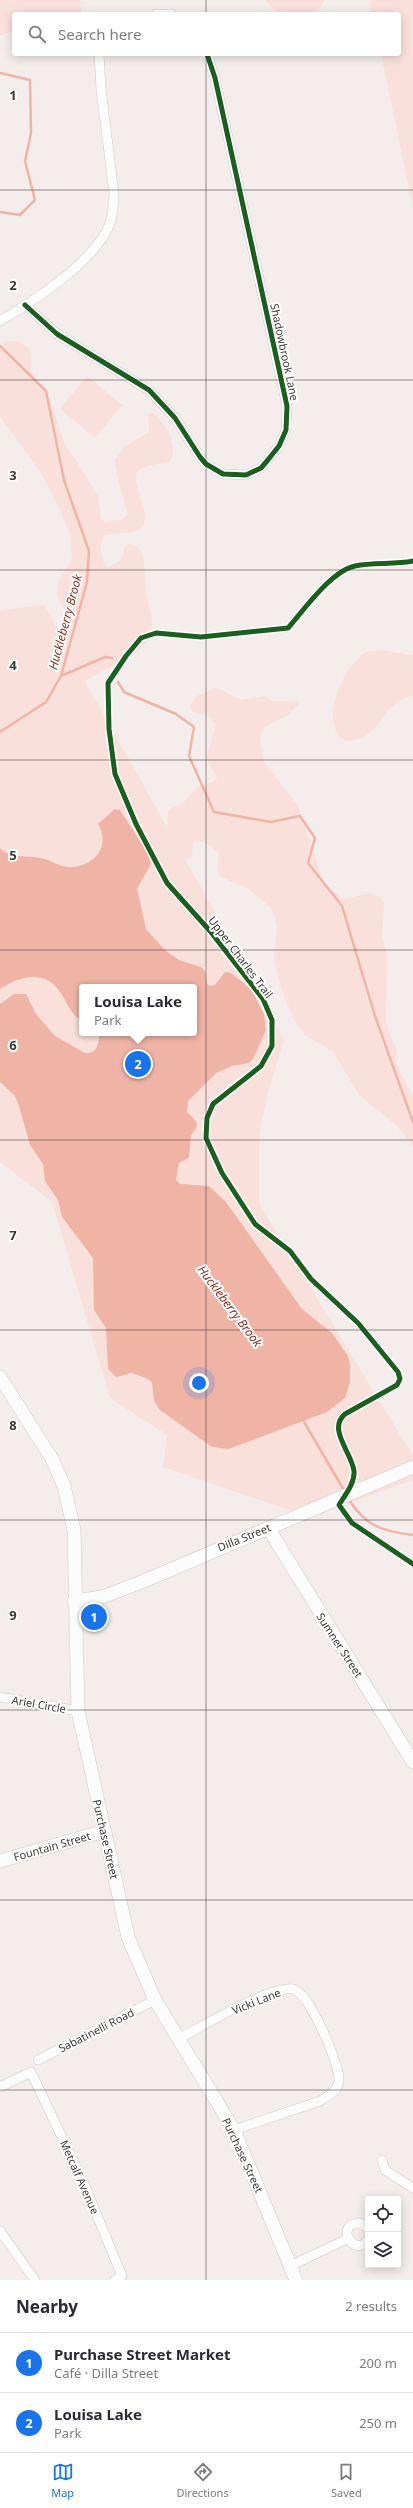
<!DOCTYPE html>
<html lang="en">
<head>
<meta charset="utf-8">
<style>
  :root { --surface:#fff; --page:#f7f7f7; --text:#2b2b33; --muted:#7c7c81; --line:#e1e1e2; --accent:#1a73e8 }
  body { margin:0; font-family:"Noto Sans",sans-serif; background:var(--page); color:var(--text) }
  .controls { position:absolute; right:12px; bottom:12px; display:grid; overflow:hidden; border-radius:4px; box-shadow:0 2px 10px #0003 }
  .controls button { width:36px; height:36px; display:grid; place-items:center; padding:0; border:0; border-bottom:1px solid var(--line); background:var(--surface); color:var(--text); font:20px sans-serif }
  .you { position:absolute; left:199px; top:1383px; width:14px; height:14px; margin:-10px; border:3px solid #fff; border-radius:50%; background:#1a73e8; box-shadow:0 0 0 6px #1a73e833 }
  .badge { display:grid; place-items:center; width:26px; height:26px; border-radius:50%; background:var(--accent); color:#fff; font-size:13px; font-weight:700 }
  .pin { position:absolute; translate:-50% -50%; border:2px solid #fff; box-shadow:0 1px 4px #0006 }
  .popup { position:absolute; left:79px; top:984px; width:118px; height:52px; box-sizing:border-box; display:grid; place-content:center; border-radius:4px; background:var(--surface); filter:drop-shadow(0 1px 3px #0005); font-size:13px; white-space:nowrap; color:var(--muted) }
  .popup b { font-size:15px; color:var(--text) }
  .popup::after { content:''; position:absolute; left:50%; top:100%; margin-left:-8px; border:8px solid transparent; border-top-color:var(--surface) }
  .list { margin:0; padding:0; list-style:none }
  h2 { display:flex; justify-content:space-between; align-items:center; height:52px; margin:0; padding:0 16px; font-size:17px }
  h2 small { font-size:13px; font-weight:400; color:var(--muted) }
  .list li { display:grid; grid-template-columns:26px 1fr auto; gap:12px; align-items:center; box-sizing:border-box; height:60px; padding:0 16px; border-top:1px solid var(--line) }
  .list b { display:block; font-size:15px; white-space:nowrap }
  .list p { margin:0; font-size:13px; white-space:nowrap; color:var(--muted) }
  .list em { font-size:13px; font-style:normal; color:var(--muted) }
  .icon { flex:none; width:22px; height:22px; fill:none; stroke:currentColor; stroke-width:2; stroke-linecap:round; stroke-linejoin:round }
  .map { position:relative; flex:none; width:413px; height:2280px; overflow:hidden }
  .search { position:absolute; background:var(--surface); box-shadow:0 2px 10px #0003; left:12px; right:12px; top:12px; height:44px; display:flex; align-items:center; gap:10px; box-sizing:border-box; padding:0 14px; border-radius:4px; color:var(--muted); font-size:15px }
  .sheet { height:172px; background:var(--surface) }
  nav { display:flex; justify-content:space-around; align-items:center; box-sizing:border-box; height:56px; border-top:1px solid var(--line); background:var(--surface); font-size:11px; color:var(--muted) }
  nav a { display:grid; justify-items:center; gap:2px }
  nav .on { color:var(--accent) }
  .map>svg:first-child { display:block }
  .green { fill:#fae0da; fill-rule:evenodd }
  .water { fill:#f0b4a7 }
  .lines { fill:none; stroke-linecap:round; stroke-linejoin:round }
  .stream { stroke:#f0b4a7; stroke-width:2.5 }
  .street-casing { stroke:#cec9c8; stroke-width:10 }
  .secondary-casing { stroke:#cec9c8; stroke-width:14 }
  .street { stroke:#fdfcfc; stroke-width:9 }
  .secondary { stroke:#fdfcfc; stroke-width:13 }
  .cycleway-casing { stroke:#fff; stroke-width:8 }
  .cycleway { stroke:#1b5e20; stroke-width:5 }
  .grid { fill:none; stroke:#3e3938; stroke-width:1; stroke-opacity:0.55 }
  .labels { text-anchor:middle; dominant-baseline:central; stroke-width:4; stroke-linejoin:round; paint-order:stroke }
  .street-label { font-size:11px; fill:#3e3938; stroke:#fff }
  .water-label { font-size:12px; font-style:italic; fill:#8d2c1b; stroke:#fff }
  .grid-label { font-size:13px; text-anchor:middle; font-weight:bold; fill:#3e3938; stroke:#fff; stroke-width:4; stroke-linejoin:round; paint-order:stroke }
</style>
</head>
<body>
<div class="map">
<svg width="413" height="2280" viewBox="0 0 413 2280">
  <rect width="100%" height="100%" fill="#f4edec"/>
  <path class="green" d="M0 0H80L81 13 14 14V31L0 35Z
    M266 0H324L317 14H276Z
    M370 0H413V209L381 54H399V14H372Z
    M7 341 19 342 29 348 31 353V371L50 399 64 443 74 457 98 496 101 519 105 522 123 519 127 515C125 496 115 480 115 460L125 446 149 432 148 414 152 412C166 423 179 445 170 462L147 466 137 471C132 490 151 507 143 527L133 532 104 535C99 543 100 560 107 567 119 564 124 559 124 547L128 544 134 545C147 554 144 570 145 584 145 597 152 610 152 624 151 657 108 665 85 681L167 827 168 812 172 808 183 803 198 786 214 782 217 778 206 758 216 725 209 716 193 712 190 707 195 697 215 687 241 700 264 696 274 701 298 702 299 704 289 714 263 728 260 738 264 762 299 807 324 884 342 898C356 899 375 886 384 903L382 938 387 954 386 1023 397 1051 396 1063 413 1097V1147L396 1125 360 1096 333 1052 304 1034 294 1020 283 993 275 965 274 954 277 925 272 909 250 890 219 876 217 870 219 853 205 842 193 841 192 858 187 859 184 857 271 1013 284 1041 269 1088 259 1136V1203L413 1456V1480L310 1517 163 1467 167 1435 110 1398 52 1202 0 1162V610L44 605 66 644 68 627 67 616 57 594 58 583 72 558 70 535 62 514 41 473 0 416V344ZM82 987H194V1033H82Z
    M87 376 122 405 95 438 60 409Z
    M379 650 413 655V696C381 699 380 746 344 740 318 722 343 668 364 653 369 650 374 651 379 650Z"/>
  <path class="water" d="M115 809 120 810 148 853 151 864 137 889 146 929 165 950 179 960 201 967 205 971 207 984 210 986 215 985 225 972 231 973 251 989 264 1014 266 1030 253 1059 249 1063 232 1066 216 1073 188 1101 187 1112 196 1121 197 1126 191 1136 189 1158 179 1163 176 1180 180 1184 209 1186 226 1202 302 1309 332 1333 348 1356 350 1366V1383L345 1398 327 1412 229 1449 212 1447 160 1410 154 1401 152 1383 148 1379 132 1373 116 1377 108 1369 106 1328 94 1310 93 1258 62 1217 58 1200 45 1181 43 1164 30 1145 19 1106 15 1096 0 1082V1004L14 994H26L36 1014 55 1036 85 1053C98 1054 99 1043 99 1033H194V987H82V1021C71 1014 68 1005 62 995 47 969 21 975 0 989V848C10 859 28 855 41 858 51 860 60 867 70 867 95 867 111 845 98 824Z"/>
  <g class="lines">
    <path class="stream" d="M0 73 30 80 31 133 25 161 35 200 20 215 0 212
      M0 346 46 391 64 480 89 551 87 582 61 676 46 702 0 732
      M61 676 105 657 112 658
      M118 682 124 692 176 714 194 727 189 756 214 812 271 822 300 816 315 838 308 863 342 906 375 1016 413 1122
      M303 1420 345 1492
      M348 1498C365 1526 381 1531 413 1535"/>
    <defs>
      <path id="street" d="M157 14H172
        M25 305 57 334 149 390 175 418 200 457 206 464 223 474 246 475 261 468 267 461 279 446 286 430 287 406 215 78 207 54
        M0 321C35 300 85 268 106 232 113 220 114 206 114 193L101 89 99 54
        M0 1697 78 1711
        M180 2038C203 2026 269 1986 293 1989 309 1992 341 2066 339 2082 337 2092 328 2096 320 2101L234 2130
        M38 2060 155 2000
        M0 2087 31 2072 85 2186 122 2276 115 2280
        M382 2160 385 2170 413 2188
        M368 2229C364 2225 360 2221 354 2224 336 2230 357 2258 368 2239
        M0 2231 35 2280
        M292 2265 347 2239"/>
      <path id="secondary" d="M0 1377 52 1459 64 1486 74 1530 78 1711 128 1937 155 2000 234 2130 296 2280
        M268 1528 413 1762
        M74 1601 102 1597 139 1583 413 1467
        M0 1861 104 1831"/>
    </defs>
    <use href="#street" class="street-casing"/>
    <use href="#secondary" class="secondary-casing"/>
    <use href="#street" class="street"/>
    <use href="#secondary" class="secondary"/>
    <defs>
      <path id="cycleway" d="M25 305 57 334 149 390 175 418 200 457 206 464 223 474 246 475 261 468 267 461 279 446 286 430 287 406 215 78 207 54
        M413 561C394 565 374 562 355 566 331 571 304 610 288 628L201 637 156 633 141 638 126 656 108 683 109 729 115 774 136 824 167 883 210 931 263 999 272 1020V1046L261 1066 213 1104 207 1118 206 1138 222 1173 255 1224 290 1251 311 1279 358 1323 398 1372 400 1379 397 1385 345 1414C327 1429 352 1453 354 1471 355 1483 345 1495 339 1505L352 1523 413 1564"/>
    </defs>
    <use href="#cycleway" class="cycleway-casing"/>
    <use href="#cycleway" class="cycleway"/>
  </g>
  <path class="grid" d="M206 0V14M206 54V2280M0 190H413M0 380H413M0 570H413M0 760H413M0 950H413M0 1140H413M0 1330H413M0 1520H413M0 1710H413M0 1900H413M0 2090H413"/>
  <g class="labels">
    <g class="street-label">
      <text transform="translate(285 352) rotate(78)">Shadowbrook Lane</text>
      <text transform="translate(241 957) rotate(53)">Upper Charles Trail</text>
      <text transform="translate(244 1537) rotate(-22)">Dilla Street</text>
      <text transform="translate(340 1645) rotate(57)">Sumner Street</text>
      <text transform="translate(39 1704) rotate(10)">Ariel Circle</text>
      <text transform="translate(106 1839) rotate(77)">Purchase Street</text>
      <text transform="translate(52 1846) rotate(-16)">Fountain Street</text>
      <text transform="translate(256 2001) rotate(-22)">Vicki Lane</text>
      <text transform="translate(96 2030) rotate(-27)">Sabatinelli Road</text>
      <text transform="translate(243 2155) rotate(65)">Purchase Street</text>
      <text transform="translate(80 2177) rotate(66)">Metcalf Avenue</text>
    </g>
    <g class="water-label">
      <text transform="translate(65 622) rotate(-75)">Huckleberry Brook</text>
      <text transform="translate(230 1306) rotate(53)">Huckleberry Brook</text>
    </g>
  </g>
  <g class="grid-label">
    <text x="13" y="100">1</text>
    <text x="13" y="290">2</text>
    <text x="13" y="480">3</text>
    <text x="13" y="670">4</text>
    <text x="13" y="860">5</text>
    <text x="13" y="1050">6</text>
    <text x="13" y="1240">7</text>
    <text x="13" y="1430">8</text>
    <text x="13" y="1620">9</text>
  </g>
</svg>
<div class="controls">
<button><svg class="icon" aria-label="locate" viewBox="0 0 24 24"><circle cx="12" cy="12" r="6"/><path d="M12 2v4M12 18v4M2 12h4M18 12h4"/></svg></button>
<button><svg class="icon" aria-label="layers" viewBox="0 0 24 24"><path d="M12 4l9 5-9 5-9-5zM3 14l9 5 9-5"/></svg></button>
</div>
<div class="you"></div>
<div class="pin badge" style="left:94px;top:1617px">1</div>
<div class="pin badge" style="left:138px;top:1064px">2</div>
<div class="popup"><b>Louisa Lake</b>Park</div>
<div class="search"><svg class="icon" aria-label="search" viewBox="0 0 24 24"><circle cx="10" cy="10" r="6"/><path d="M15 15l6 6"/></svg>Search here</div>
</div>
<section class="sheet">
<h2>Nearby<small>2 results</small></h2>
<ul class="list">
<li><span class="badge">1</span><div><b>Purchase Street Market</b><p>Café · Dilla Street</p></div><em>200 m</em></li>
<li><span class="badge">2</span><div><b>Louisa Lake</b><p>Park</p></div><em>250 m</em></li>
</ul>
</section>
<nav>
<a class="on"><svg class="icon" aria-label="map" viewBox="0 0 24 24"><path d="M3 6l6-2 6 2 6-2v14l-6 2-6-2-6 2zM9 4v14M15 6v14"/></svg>Map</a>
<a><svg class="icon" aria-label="directions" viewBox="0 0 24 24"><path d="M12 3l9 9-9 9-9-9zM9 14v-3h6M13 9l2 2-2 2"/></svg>Directions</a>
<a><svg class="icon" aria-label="saved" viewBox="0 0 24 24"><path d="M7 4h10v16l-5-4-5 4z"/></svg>Saved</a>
</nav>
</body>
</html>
